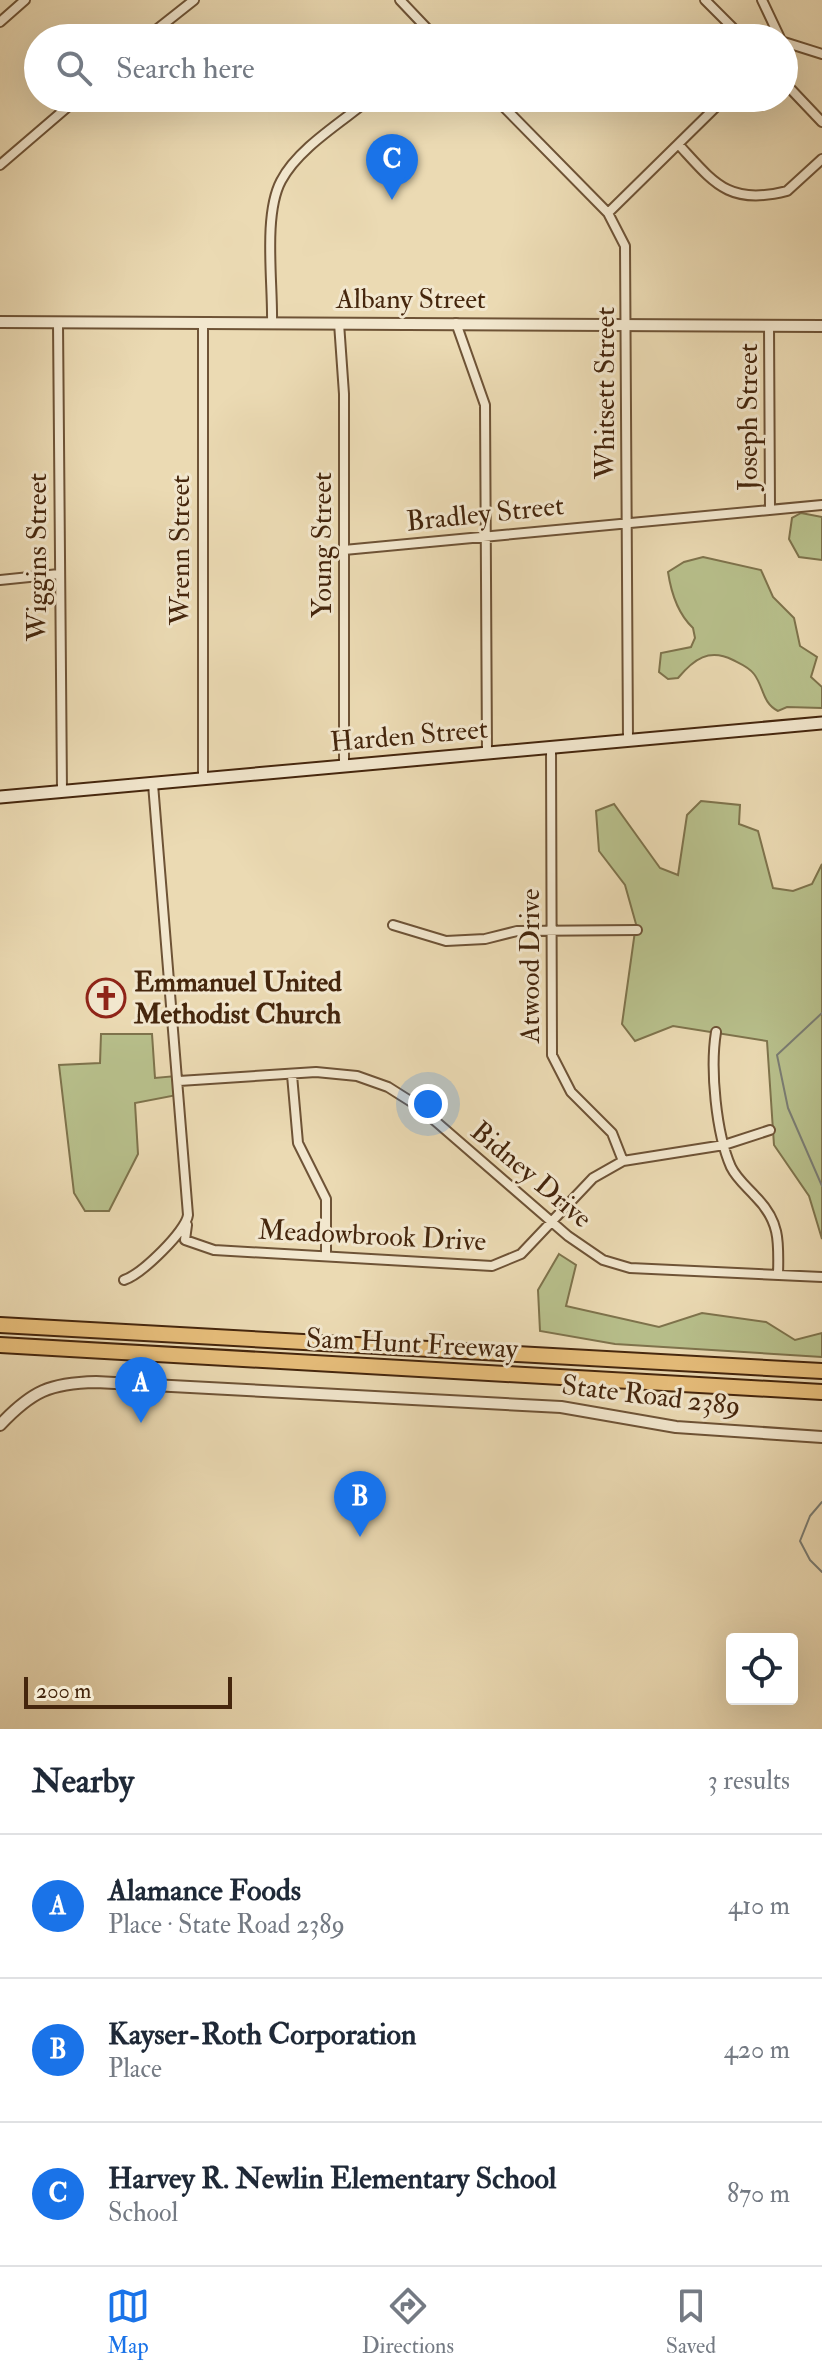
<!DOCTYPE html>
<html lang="en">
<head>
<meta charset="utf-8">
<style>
  :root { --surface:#fff; --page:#f2f2f3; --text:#1f2937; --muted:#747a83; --line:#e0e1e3; --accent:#1a73e8 }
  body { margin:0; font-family:"IM FELL Double Pica",serif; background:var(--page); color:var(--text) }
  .controls { position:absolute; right:24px; bottom:24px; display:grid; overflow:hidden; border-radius:8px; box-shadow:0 8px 32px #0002 }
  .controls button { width:72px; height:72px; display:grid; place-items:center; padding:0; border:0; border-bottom:2px solid var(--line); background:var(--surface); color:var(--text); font:40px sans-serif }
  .scale { position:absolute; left:24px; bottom:20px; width:208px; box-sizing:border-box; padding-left:8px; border:4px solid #45260d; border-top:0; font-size:22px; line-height:28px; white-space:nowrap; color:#45260d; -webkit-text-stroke:6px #f2e7ce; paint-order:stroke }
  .you { position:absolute; left:428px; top:1104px; width:28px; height:28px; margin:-20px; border:6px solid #fff; border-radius:50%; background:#1a73e8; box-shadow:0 0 0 12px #1a73e833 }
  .badge { display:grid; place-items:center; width:52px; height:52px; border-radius:50%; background:var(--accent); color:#fff; font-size:26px; font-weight:700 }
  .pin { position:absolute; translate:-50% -66px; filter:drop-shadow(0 2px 4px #0008) }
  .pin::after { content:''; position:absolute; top:42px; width:28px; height:24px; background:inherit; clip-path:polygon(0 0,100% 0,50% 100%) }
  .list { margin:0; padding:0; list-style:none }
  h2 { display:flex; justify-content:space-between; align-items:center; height:104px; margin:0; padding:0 32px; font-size:34px }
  h2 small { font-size:26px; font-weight:400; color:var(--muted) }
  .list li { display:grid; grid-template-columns:52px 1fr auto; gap:24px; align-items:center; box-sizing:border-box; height:144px; padding:0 32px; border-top:2px solid var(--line) }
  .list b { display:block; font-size:30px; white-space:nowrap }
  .list p { margin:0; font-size:26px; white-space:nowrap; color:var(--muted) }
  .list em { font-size:26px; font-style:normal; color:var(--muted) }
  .icon { flex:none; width:44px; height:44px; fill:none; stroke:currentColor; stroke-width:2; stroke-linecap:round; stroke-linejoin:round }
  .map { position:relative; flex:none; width:822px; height:1729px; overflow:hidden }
  .search { position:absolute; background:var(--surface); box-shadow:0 8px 32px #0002; left:24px; right:24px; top:24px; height:88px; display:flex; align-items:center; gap:20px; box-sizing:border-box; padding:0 28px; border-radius:44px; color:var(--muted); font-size:30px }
  .sheet { height:536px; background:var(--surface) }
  nav { display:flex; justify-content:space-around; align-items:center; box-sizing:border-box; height:112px; border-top:2px solid var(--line); background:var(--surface); font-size:22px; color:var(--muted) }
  nav a { display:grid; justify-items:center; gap:4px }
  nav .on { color:var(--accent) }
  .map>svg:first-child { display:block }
  .green { fill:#b8c08c; stroke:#7e734c; stroke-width:2 }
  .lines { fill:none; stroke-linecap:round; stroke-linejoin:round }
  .stream { stroke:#7a7d74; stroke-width:2 }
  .minor-casing { stroke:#6e5336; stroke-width:12 }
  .tertiary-casing { stroke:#6e5336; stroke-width:14 }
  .secondary-casing { stroke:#45260d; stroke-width:15 }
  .motorway-casing { stroke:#45260d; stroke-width:18 }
  .minor { stroke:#f2e7ce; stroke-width:8 }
  .tertiary { stroke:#f2e7ce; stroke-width:10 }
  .secondary { stroke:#f2e7ce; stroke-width:11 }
  .motorway { stroke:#e6bd7a; stroke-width:14 }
  .labels { text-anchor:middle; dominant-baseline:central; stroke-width:6; stroke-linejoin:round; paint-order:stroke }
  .street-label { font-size:28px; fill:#45260d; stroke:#f2e7ce }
  .poi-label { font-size:28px; font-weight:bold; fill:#45260d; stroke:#f2e7ce; text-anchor:start }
</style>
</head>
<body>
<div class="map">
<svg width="822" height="1729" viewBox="0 0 822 1729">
  <rect width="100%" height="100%" fill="#ebdab3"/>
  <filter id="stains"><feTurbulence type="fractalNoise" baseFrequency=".0025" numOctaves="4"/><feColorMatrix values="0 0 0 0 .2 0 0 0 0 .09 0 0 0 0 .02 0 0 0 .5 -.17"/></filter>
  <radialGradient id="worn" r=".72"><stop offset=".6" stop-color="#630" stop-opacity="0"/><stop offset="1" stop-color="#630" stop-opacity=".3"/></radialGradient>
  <path class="green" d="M801 513 822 517V560L799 557 789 539 792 518Z
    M703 557 761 570 773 597 794 618 800 646 817 657 811 677 822 687V708L787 707 778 711C762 703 764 687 754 674 749 667 741 664 733 660 709 648 694 659 678 678L668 679 659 672 661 653 691 647 695 638 693 628C677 613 671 592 668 572L684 562Z
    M701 801 740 805 739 824 758 831 773 888 793 891 812 884 822 864V1239L809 1196 774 1145 767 1041 673 1026 635 1041 622 1024 636 924 625 885 599 851 596 811 614 804 660 868 678 875 687 815Z
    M101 1034H152L155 1078 176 1076 177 1095 135 1103 138 1154 109 1211H85L74 1193 59 1065 100 1063Z
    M559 1254 576 1265 566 1306 659 1327 702 1313 766 1322 795 1340 822 1333V1357L615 1344 540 1331 538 1290Z"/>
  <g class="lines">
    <path class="stream" d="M822 1013 777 1055 788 1108 822 1186
      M822 1502 810 1516 800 1541 810 1560 822 1572"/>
    <defs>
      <path id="minor" d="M400 0 436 38
        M705 0 743 38
        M762 0 780 38
        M0 22 25 0
        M146 38 194 0
        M784 42 822 54
        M784 82 822 122
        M495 98 608 213 625 246 628 740
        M679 145C714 183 729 206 787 191L822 159
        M0 165 78 98
        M608 213 725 98
        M272 322C273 283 263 215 281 181 298 148 342 122 371 98
        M58 323 62 791
        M203 323V778
        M339 323 344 394V766
        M456 323 485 405 487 753
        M769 326 770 508
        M344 550 822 505
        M0 580 59 574
        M551 748 552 1055 571 1092 612 1133 623 1161
        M393 925 446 941 485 939 517 931 637 930
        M716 1032C710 1069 716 1133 731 1167 737 1179 747 1187 755 1196 780 1221 779 1241 778 1275
        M292 1075 298 1143 326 1199V1254
        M179 1081 316 1072 357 1076 388 1087 418 1106 568 1236 603 1260 630 1268 822 1277
        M187 1225 185 1240 214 1250 492 1266 521 1254 593 1178 623 1161 724 1145 770 1130
        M124 1280C142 1274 186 1231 188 1215L153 784"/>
      <path id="tertiary" d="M0 322 822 326
        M0 1425C32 1391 50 1383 96 1382L561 1407 676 1427 822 1437"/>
      <path id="secondary" d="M0 797 822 723"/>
      <path id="motorway" d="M0 1325 822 1371
        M0 1345 822 1392"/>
    </defs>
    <use href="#minor" class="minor-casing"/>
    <use href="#tertiary" class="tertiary-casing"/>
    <use href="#secondary" class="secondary-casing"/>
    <use href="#motorway" class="motorway-casing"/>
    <use href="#minor" class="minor"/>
    <use href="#tertiary" class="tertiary"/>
    <use href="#secondary" class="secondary"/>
    <use href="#motorway" class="motorway"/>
  </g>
  <defs>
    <symbol id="church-ring" viewBox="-11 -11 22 22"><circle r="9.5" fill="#f2e7ce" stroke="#8f2418" stroke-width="1.5"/><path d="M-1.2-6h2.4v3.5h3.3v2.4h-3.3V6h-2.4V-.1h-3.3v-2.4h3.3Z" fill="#8f2418"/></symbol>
  </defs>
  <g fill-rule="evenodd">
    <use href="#church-ring" x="84" y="976" width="44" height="44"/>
  </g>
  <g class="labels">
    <g class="street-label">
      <text x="411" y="299">Albany Street</text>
      <text transform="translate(605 393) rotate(-90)">Whitsett Street</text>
      <text transform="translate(748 417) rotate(-90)">Joseph Street</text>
      <text transform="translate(485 514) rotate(-6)">Bradley Street</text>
      <text transform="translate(322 545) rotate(-90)">Young Street</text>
      <text transform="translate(180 550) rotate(-90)">Wrenn Street</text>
      <text transform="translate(37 557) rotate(-90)">Wiggins Street</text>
      <text transform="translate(409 736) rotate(-5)">Harden Street</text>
      <text transform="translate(530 966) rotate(-90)">Atwood Drive</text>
      <text transform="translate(531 1175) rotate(40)">Bidney Drive</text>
      <text transform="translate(372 1236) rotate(3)">Meadowbrook Drive</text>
      <text transform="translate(412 1344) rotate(3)">Sam Hunt Freeway</text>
      <text transform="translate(651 1396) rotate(7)">State Road 2389</text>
    </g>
    <g class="poi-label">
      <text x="134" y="982">Emmanuel United<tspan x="134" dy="32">Methodist Church</tspan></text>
    </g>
  </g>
  <rect width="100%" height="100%" filter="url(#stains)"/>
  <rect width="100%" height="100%" fill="url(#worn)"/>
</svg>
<div class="controls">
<button><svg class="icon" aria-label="locate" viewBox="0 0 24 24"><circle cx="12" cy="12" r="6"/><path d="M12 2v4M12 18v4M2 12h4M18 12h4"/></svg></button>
</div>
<div class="scale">200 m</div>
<div class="you"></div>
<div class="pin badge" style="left:141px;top:1423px">A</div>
<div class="pin badge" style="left:360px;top:1537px">B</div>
<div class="pin badge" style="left:392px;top:200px">C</div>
<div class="search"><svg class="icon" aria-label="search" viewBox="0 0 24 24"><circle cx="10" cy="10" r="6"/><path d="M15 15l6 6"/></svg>Search here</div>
</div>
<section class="sheet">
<h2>Nearby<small>3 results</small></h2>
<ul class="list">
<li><span class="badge">A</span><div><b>Alamance Foods</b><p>Place · State Road 2389</p></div><em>410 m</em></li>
<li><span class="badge">B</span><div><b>Kayser-Roth Corporation</b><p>Place</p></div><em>420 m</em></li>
<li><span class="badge">C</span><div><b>Harvey R. Newlin Elementary School</b><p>School</p></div><em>870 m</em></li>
</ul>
</section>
<nav>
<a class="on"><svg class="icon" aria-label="map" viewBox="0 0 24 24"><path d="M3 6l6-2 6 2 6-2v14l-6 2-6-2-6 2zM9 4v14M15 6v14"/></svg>Map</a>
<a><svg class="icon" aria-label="directions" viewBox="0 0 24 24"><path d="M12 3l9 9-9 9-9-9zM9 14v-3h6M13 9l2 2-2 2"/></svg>Directions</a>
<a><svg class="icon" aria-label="saved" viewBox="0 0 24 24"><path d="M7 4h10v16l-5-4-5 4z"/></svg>Saved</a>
</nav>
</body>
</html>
